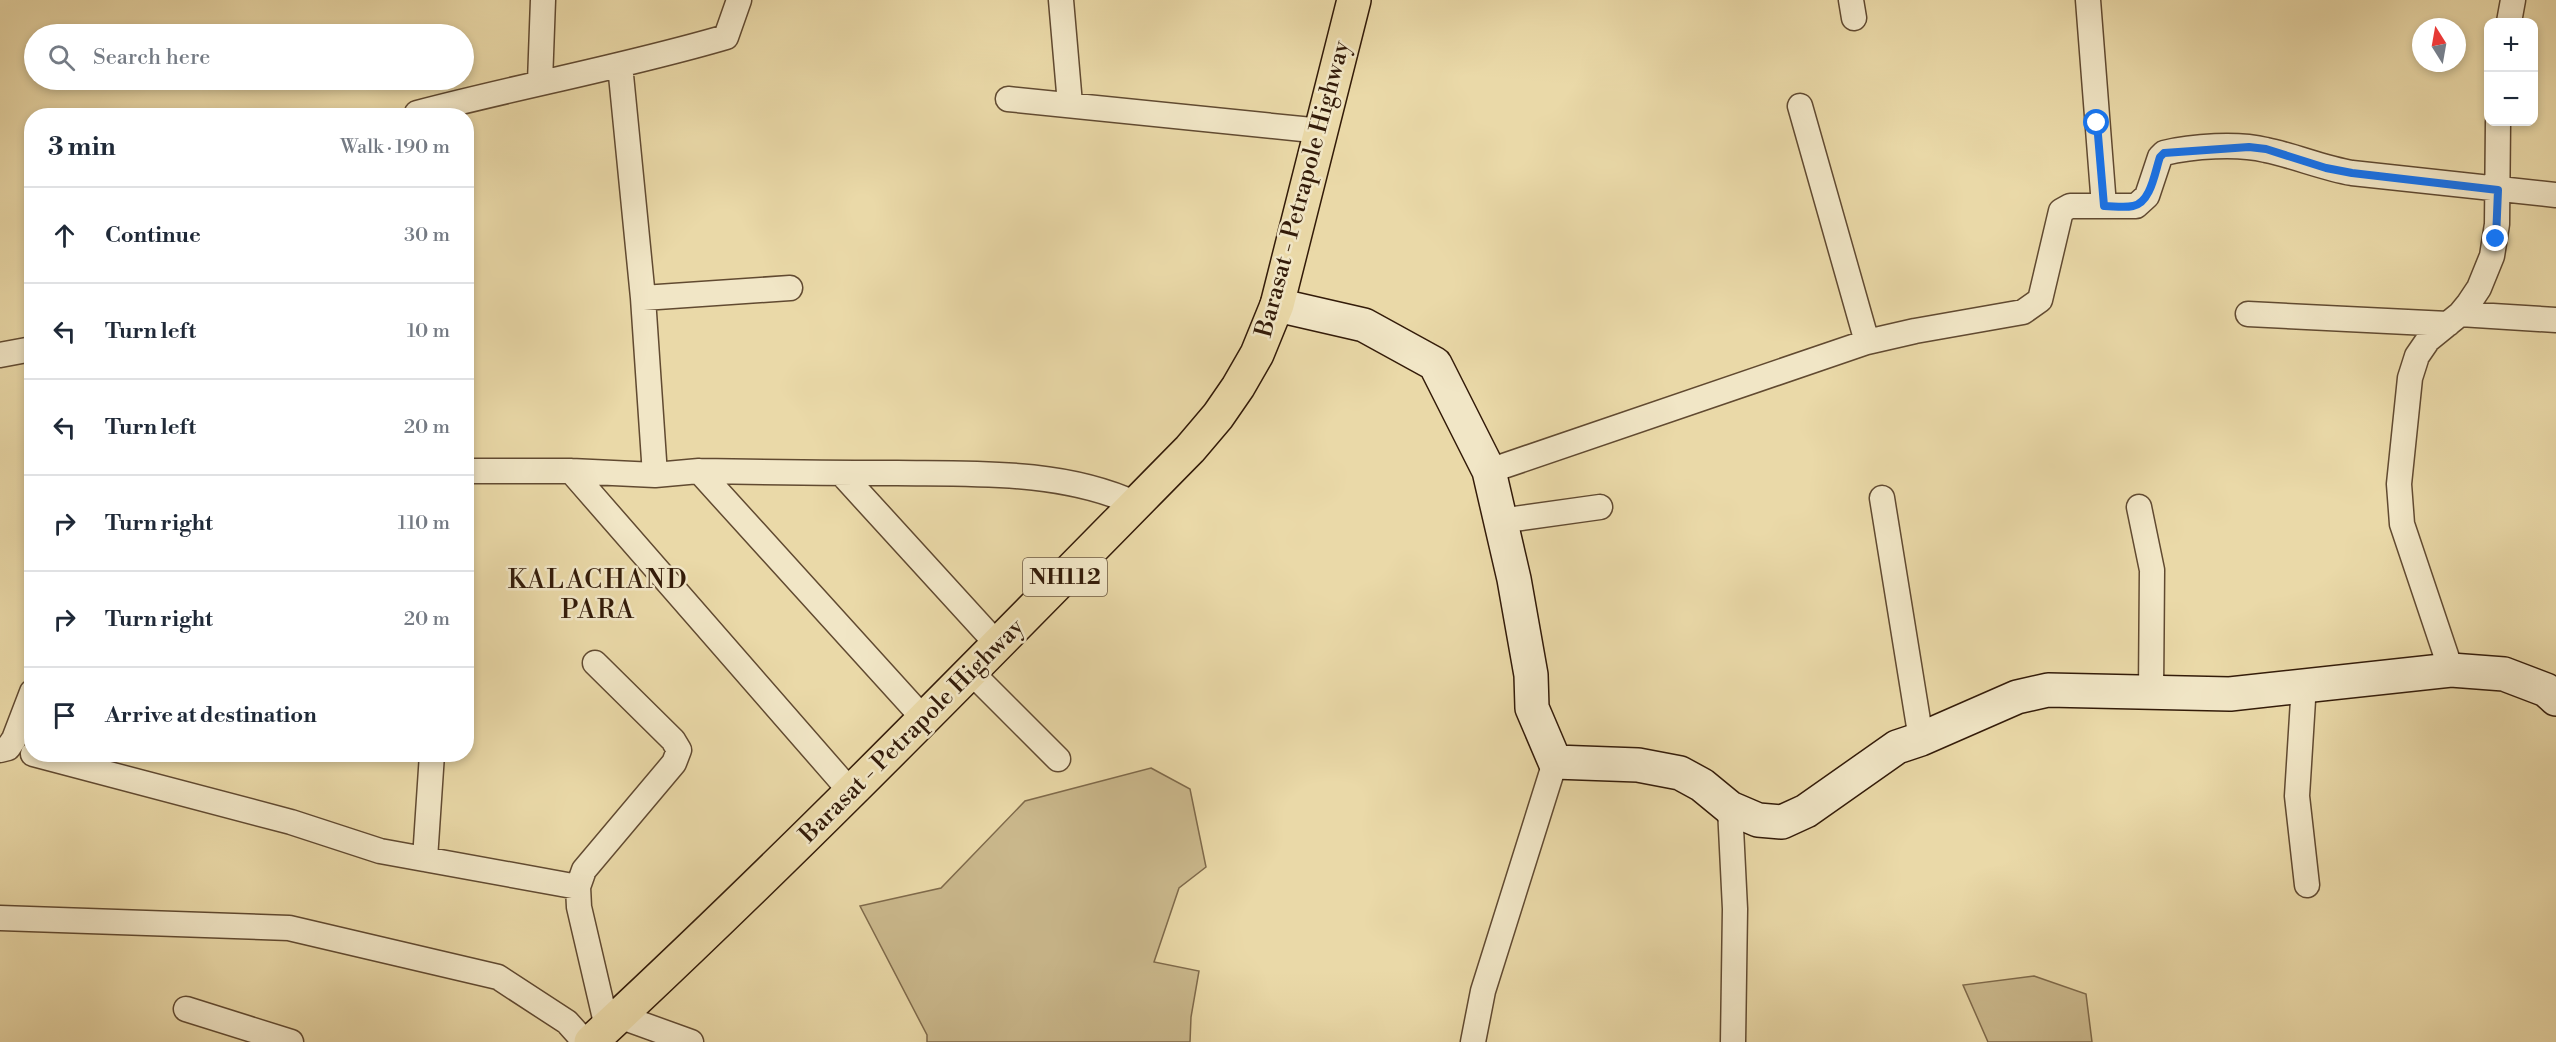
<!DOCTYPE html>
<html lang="en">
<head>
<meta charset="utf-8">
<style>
  :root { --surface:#fff; --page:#f2f2f3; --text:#1f2937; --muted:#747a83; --line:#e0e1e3 }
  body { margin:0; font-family:"Libre Bodoni",serif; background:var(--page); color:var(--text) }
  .controls { position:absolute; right:18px; top:18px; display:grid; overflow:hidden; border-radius:12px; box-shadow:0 3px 9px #0003 }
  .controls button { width:54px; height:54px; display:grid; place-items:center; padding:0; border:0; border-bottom:2px solid var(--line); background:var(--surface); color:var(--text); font:30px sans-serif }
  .compass { position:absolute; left:2412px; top:18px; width:54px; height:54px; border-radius:50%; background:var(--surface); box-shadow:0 3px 9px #0003; rotate:349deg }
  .stop { position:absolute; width:18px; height:18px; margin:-14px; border:4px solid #1a73e8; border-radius:50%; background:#fff }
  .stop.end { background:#1a73e8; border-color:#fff; box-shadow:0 2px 6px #0008 }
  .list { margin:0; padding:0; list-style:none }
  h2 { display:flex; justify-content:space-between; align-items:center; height:78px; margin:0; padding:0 24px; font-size:26px }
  h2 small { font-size:20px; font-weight:400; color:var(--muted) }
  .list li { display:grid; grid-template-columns:39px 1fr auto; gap:18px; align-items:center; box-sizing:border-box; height:96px; padding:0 24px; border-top:2px solid var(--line) }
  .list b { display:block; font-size:22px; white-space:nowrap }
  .list em { font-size:20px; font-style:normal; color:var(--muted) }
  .icon { flex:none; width:33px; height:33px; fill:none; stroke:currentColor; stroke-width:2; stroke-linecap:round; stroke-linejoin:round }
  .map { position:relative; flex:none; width:2556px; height:1042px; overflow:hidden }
  .search { position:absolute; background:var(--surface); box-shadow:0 3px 9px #0003; left:24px; top:24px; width:450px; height:66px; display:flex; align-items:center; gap:15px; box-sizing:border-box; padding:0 21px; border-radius:33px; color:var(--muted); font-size:22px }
  .panel { position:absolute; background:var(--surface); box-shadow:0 3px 9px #0003; left:24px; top:108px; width:450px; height:654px; border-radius:24px }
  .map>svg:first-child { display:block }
  .green { fill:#cbb98d; stroke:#7f6a4b; stroke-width:1.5 }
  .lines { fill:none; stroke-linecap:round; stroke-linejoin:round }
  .street-casing { stroke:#614a31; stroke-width:27 }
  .secondary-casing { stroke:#331b09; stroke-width:36 }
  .highway-casing { stroke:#331b09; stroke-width:36 }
  .street { stroke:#f1e6c6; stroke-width:24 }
  .secondary { stroke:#f1e6c6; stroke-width:33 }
  .highway { stroke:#ead9a8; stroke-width:33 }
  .route { stroke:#1a73e8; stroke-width:8 }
  .labels { text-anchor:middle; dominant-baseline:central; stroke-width:5; stroke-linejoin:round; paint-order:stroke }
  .shield { fill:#f1e6c6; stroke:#6c5842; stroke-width:1.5 }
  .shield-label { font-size:22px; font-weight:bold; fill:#331b09 }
  .street-label { font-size:24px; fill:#331b09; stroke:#f1e6c6 }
  .neighbourhood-label { font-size:26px; letter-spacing:1.5px; fill:#331b09; stroke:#f1e6c6 }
</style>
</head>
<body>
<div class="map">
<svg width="2556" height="1042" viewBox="0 0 2556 1042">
  <rect width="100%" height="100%" fill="#ead9a8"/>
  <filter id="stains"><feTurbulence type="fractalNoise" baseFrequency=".00333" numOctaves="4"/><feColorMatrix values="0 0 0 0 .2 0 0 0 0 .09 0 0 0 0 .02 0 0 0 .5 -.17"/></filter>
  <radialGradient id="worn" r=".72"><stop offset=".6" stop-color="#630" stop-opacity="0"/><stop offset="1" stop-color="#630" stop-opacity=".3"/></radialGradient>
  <path class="green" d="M1151 768 1190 789 1206 867 1179 888 1154 962 1199 971 1191 1017 1190 1042H927V1035L860 906 941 888 1025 801Z
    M2034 976 2086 994 2092 1042H1988L1963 985Z"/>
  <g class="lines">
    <defs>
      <path id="street" d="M1061 0 1070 104
        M1851 0 1854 18
        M2088 0 2104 206
        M2509 22 2513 0
        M620 65 643 298 655 475
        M540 82 543 0
        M1008 99 1322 131
        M1800 106 1867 342
        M416 116 417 113C519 86 624 67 726 37L739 0
        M643 298 790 288
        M2248 314 2448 324
        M2460 314 2556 320
        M0 355 32 349
        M466 471H571L655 475 699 471C765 472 831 473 897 473 976 474 1063 470 1136 504
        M571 471 851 792
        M699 471 924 719
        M1489 471 1867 342 1915 331 2023 312 2040 300 2061 211 2070 206H2136L2147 196 2160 157 2164 153C2192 146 2238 143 2266 150 2295 156 2323 168 2352 173L2556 195
        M841 473 998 645
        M1882 498 1921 739
        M2139 507 2152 570 2151 692
        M1500 521 1600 507
        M595 663 673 740 679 750 674 763 584 870 578 887 579 907 607 1027
        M2451 670 2402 524 2399 484 2410 378 2417 356 2428 340 2460 314 2469 303 2479 288 2492 256 2497 224 2498 122
        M971 672 1058 759
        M2304 684 2297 796 2307 885
        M0 750 8 748 14 739 32 692
        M33 754 291 822 380 851 578 887
        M1730 808 1735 909 1733 1042
        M425 859 432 754
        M0 918 289 928 498 977 567 1022 585 1042
        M186 1009 291 1042
        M619 1016 691 1042
        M1473 1042 1483 991 1555 762"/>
      <path id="secondary" d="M1277 305 1364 325 1435 364 1489 471 1514 579 1531 675 1532 708 1555 762 1638 765 1680 773 1702 785 1730 808 1758 820 1782 822 1806 811 1897 747 1921 739 2017 697 2048 690 2230 694 2451 670 2504 674 2546 690 2556 699"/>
      <path id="highway" d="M591 1042C797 851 993 649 1190 449L1218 416 1238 387 1257 354 1277 305 1354 0"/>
    </defs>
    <use href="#street" class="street-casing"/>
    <use href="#secondary" class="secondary-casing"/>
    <use href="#highway" class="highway-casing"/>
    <use href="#street" class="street"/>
    <use href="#secondary" class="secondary"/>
    <use href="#highway" class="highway"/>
  </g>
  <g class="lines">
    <path class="route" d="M2097 123 2104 206C2113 206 2124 208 2133 206 2151 203 2155 171 2160 157L2164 153 2249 147 2266 149 2326 168 2352 173 2498 190 2496 239"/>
  </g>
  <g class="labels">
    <rect class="shield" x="1023" y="558" width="84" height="38" rx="4.5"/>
    <g class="shield-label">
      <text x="1065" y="577">NH112</text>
    </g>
    <g class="street-label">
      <text transform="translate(1303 189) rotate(-75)">Barasat - Petrapole Highway</text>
      <text transform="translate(912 731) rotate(-45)">Barasat - Petrapole Highway</text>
    </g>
    <g class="neighbourhood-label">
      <text x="598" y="580">KALACHAND<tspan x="598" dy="30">PARA</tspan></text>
    </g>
  </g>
  <rect width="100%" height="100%" filter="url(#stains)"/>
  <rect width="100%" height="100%" fill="url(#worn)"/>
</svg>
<div class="controls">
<button>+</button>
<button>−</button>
</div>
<svg class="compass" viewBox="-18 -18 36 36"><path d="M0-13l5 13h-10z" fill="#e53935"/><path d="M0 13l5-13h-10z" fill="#747a83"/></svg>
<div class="stop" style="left:2097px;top:123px"></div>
<div class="stop end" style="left:2496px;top:239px"></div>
<div class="search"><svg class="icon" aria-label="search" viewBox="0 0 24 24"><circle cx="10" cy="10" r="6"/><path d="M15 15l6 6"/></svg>Search here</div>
<section class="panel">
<h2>3 min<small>Walk · 190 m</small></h2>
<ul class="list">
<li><svg class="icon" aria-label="ahead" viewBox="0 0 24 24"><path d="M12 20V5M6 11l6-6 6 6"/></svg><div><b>Continue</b></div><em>30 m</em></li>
<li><svg class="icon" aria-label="left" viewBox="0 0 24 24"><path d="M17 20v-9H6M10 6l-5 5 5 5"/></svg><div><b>Turn left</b></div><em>10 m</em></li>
<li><svg class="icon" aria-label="left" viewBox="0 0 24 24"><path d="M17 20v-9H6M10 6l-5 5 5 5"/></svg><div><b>Turn left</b></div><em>20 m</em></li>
<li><svg class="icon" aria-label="right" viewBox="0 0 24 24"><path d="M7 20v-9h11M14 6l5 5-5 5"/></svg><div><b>Turn right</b></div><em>110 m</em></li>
<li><svg class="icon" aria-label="right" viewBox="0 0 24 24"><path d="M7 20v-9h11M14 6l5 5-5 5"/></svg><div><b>Turn right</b></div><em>20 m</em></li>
<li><svg class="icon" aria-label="arrive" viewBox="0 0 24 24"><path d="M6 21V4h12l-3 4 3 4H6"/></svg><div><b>Arrive at destination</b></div></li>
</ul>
</section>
</div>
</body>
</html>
